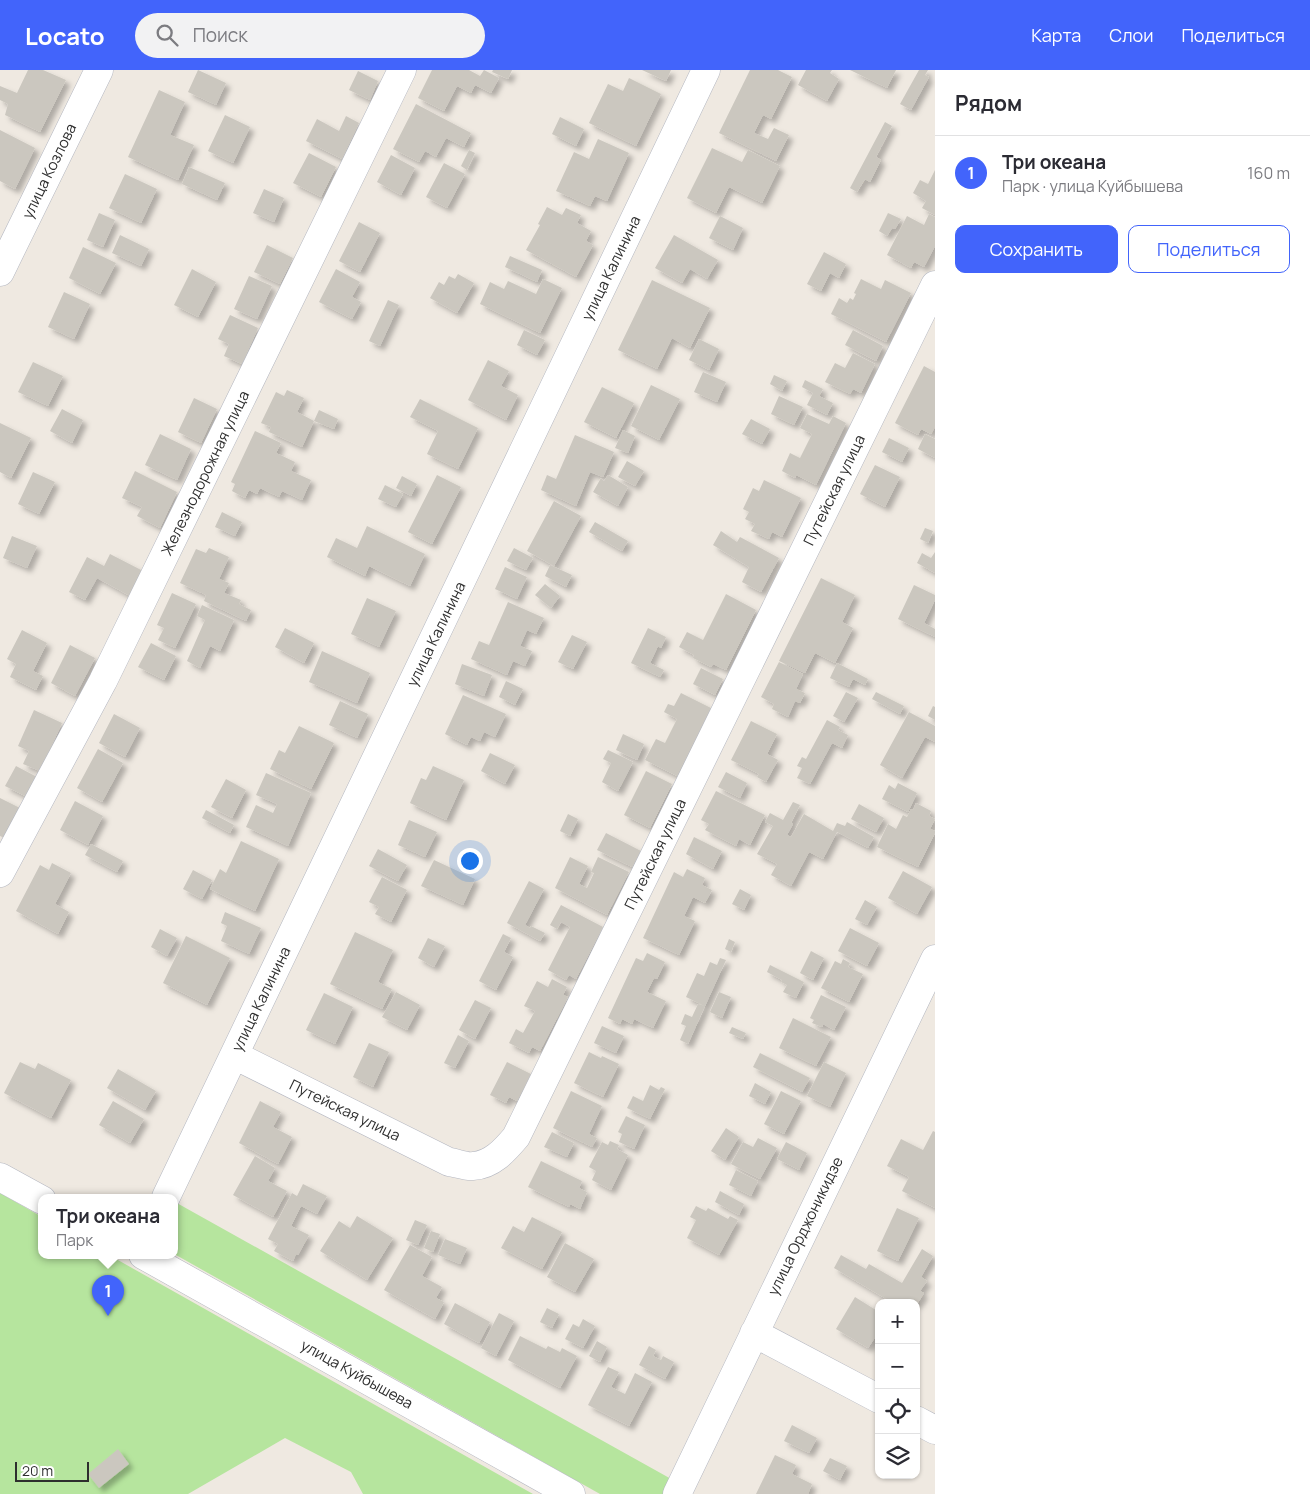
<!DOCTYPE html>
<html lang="ru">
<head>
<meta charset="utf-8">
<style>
  :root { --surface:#fff; --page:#f2f2f3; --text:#2b2b33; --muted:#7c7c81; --line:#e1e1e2; --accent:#4264fb }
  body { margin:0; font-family:Manrope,sans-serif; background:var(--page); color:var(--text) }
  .controls { position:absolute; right:15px; bottom:15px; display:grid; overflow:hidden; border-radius:10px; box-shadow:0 1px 4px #0004 }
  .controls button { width:45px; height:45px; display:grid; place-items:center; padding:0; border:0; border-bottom:1px solid var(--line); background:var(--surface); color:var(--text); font:25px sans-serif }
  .scale { position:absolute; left:15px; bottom:12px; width:74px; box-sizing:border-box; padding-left:5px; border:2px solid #2e2e2e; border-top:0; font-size:14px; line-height:18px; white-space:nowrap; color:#2e2e2e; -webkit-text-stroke:4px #fff; paint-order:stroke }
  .you { position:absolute; left:469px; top:790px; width:18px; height:18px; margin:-12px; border:4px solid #fff; border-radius:50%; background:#1a73e8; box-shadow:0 0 0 8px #1a73e833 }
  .badge { display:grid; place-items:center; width:32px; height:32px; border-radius:50%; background:var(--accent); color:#fff; font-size:16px; font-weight:700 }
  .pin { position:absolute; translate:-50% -41px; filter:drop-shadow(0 1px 2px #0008) }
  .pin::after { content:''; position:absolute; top:26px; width:18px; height:15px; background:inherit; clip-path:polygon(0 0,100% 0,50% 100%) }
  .popup { position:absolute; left:38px; top:1124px; width:140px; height:65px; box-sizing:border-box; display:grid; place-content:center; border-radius:10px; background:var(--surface); filter:drop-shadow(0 1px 4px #0005); font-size:16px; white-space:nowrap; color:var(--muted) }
  .popup b { font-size:19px; color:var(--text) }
  .popup::after { content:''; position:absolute; left:50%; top:100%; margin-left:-10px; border:10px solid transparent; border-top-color:var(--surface) }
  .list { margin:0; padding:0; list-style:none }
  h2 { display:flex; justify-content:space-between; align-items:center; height:65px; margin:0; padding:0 20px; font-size:21px }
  h2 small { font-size:16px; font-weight:400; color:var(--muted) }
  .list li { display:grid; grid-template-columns:32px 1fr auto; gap:15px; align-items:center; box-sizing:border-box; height:75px; padding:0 20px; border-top:1px solid var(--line) }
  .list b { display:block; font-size:19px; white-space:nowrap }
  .list p { margin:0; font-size:16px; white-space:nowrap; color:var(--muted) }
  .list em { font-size:16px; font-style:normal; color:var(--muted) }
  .actions { display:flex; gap:10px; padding:15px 20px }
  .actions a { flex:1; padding:11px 0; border:1px solid var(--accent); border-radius:10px; text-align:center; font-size:18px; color:var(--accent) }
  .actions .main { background:var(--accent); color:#fff }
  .icon { flex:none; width:28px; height:28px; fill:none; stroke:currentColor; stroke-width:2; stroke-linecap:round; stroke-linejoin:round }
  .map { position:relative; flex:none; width:935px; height:1424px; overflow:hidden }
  header { display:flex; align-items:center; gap:30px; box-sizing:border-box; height:70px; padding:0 25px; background:var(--accent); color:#fff }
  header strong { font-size:24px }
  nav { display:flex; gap:28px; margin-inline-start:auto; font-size:18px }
  .search { width:350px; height:45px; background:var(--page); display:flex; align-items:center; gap:12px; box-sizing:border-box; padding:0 18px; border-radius:28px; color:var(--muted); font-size:19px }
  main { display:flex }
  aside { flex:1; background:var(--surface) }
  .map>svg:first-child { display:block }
  .green { fill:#b6e59e }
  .building { fill:#cbc7bf; filter:url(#shadow) }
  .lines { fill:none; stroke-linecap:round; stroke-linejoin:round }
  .minor-casing { stroke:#b4b7c1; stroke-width:29 }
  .minor { stroke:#fff; stroke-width:28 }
  .labels { text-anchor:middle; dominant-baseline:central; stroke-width:4; stroke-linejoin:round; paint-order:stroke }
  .street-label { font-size:15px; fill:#2e2e2e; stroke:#fff }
</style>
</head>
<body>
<header>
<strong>Locato</strong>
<div class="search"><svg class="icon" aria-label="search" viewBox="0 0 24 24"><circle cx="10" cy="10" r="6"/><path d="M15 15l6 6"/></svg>Поиск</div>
<nav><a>Карта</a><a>Слои</a><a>Поделиться</a></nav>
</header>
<main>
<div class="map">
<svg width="935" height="1424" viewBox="0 0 935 1424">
  <defs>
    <filter id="shadow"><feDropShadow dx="4.5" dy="4.5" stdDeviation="2.5" flood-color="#0004"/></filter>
  </defs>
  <rect width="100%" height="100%" fill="#efe9e1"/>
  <path class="green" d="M0 1123 42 1147V1185H109L533 1424H363L351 1402 285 1368 188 1424H0Z
    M175 1132 673 1410 663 1424H600L176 1185 174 1182Z"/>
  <path class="building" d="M28 0H43L66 10 40 62 5 45 8 34 0 30V16L17 23Z
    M198 0 226 13 216 35 188 22Z
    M432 0H469L480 6 484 0 499 8 491 23 475 15 471 23 457 16 444 41 418 28Z
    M493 0H512L508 9 492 2Z
    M642 0H671L666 11Z
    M750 0H778L792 7 771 49 763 45 754 63 768 69 774 58 789 65 776 91 719 63Z
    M806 0H832L830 3 839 9 827 31 798 15Z
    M850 0H896L887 18Z
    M919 0H928L925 5 929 7 911 40 900 34Z
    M358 1 378 11 370 30 349 20Z
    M629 8 661 24 636 76 589 53 608 14 623 21Z
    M159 20 185 32 170 65 194 75 178 110 128 87Z
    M416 34 471 63 464 77 446 68 436 87 425 81 419 92 393 79Z
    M225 45 250 57 233 93 208 81Z
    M346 46 359 53 342 89 306 71 317 49 339 61Z
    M560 47 584 59 576 76 552 64Z
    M885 52 892 56 876 87 881 90 870 112 865 109 857 122 850 118Z
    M0 60 35 78 15 119 0 111Z
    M598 69 629 83 607 131 595 126 590 136 556 121 574 82 589 89Z
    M712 78 742 92 748 80 780 96 762 133 729 117 716 143 687 128Z
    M469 80 475 83 467 100 461 96Z
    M309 83 336 97 321 127 293 113Z
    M391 85 415 98 401 125 377 112Z
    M444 93 465 104 447 138 426 127Z
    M189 97 225 113 217 130 182 114Z
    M935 100V145L922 138 926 131 913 123 920 110 928 114Z
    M125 104 157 119 141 153 109 138Z
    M264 119 284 128 274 152 253 143Z
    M547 137 562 145 566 138 581 145 577 153 591 161 586 171 593 175 576 207 526 180 540 155 538 154Z
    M99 143 115 150 103 177 87 170Z
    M888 143 901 149 895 159 892 158 887 166 879 161Z
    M929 144 935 147V176L924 197 914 192 911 198 887 185 907 146 924 155Z
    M720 146 743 158 733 180 709 168Z
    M359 152 380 163 360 202 339 191Z
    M120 165 149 179 141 196 112 183Z
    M674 165 718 190 707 209 690 199 682 213 655 198Z
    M267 175 293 188 280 214 254 202Z
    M83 177 116 193 100 224 69 208Z
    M824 182 846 194 839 208 830 203 821 221 807 214Z
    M510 186 542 200 537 212 505 197Z
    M192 199 216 212 198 247 174 235Z
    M336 199 360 212 352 227 361 232 352 249 319 232Z
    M458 204 474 213 457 243 430 228 439 212 444 215 449 206 455 209Z
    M249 206 272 216 257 249 234 239Z
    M543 209 562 218 540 263 480 234 490 212 504 219 508 211 536 224Z
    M861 209 881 219 885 210 911 223 886 272 831 244 839 228 847 233 850 228 853 230 856 224 854 223Z
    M652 210 710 238 690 278 672 268 657 299 618 280Z
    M64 222 90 234 74 269 48 257Z
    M388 230 399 235 380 276 369 271Z
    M230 245 258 258 242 294 224 286 229 274 218 269Z
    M524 260 545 270 537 285 517 275Z
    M853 260 883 276 876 291 845 275Z
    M699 269 719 279 709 300 689 290Z
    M853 283 875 294 861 323 853 319 850 324 825 312 835 293 845 298Z
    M488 290 509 301 501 316 518 325 506 350 468 330Z
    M33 292 63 306 48 336 18 322Z
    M924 296 935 302V357L931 364 921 359 918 365 895 353Z
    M703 302 726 312 717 332 694 322Z
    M774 305 787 311 782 321 770 314Z
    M805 310 823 319 819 326 833 333 827 345 807 335 813 323 802 317Z
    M651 315 680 329 659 370 631 356Z
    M602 317 634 333 616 368 584 352Z
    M287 320 304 328 297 342 314 351 319 340 338 349 334 359 314 351 302 377 269 362 271 357 261 353 276 322 284 326Z
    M779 326 803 337 794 355 771 344Z
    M194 328 217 339 201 373 178 362Z
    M420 329 478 358 458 399 427 384 438 361 410 347Z
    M62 339 83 350 72 373 50 361Z
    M807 344 829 354 833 346 846 353 816 415 796 405 795 408 782 401 790 383 800 388 812 364 800 358Z
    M751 349 770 359 762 374 742 364Z
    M0 353 31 368 11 408 0 402Z
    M623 360 635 366 628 383 615 378Z
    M255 361 281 373 276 383 295 392 291 401 311 410 302 430 282 421 279 427 260 418 257 424 249 420 245 428 232 421 235 414 231 412Z
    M160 364 191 379 177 410 145 395Z
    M925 364 935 369V388L918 379Z
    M575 365 614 382 603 407 590 402 576 436 541 420 547 405 556 409Z
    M889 368 909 378 902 392 882 382Z
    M627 391 644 401 635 416 618 407Z
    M875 395 900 407 885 437 860 424Z
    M135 401 177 422 160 458 137 446 142 437 122 428Z
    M33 402 55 412 39 444 18 434Z
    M437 405 461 417 432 474 408 462Z
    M608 405 628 417 618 436 593 422 601 408 604 411Z
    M402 406 417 414 411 426 396 418Z
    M764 410 801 428 782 467 772 462 769 469 751 461 755 454 745 449 749 442 743 439 753 418 759 421Z
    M385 415 403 424 396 437 378 429Z
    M554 431 581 446 554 496 527 481Z
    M222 442 242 452 235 466 215 457Z
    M595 452 628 471 622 481 589 462Z
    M367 456 425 484 410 516 369 496 365 506 327 487 336 468 357 478Z
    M925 458 933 461 928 473 920 469Z
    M721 461 737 472 740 467 779 488 761 522 742 512 749 497 713 475Z
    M12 466 37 476 27 498 3 488Z
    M209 478 229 487 219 509 229 513 224 523 241 530 239 534 251 540 246 551 204 531 206 525 180 513 196 479 206 483Z
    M514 478 533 488 526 500 507 491Z
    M935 482V503L917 493 922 483 931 488Z
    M110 484 143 501 130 526 97 508 85 530 69 522 87 487 104 496Z
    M550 495 572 505 566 517 545 506Z
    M505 497 527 507 517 529 495 519Z
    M821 508 855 525 842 552 853 558 835 593 815 583 805 603 779 591Z
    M545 514 560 526 551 538 535 525Z
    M914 515 935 525V530L924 553 935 559V567L898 549Z
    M172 523 196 534 175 578 158 570 164 558 157 555Z
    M726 524 756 540 726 600 713 594 711 597 693 588 694 585 679 577 687 562 703 570Z
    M367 528 396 541 379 577 351 564Z
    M508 532 544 548 536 564 527 560 520 576 532 581 525 596 513 591 507 605 471 589 479 571 489 575Z
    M202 535 234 550 220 581 210 576 200 598 187 591 205 550 197 546Z
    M285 558 314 573 304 593 275 577Z
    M648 558 666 567 661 578 658 576 650 593 664 600 660 607 631 593Z
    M22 560 47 573 33 601 43 606 36 620 10 607 16 594 7 589Z
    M572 565 587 572 573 599 558 592Z
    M151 573 176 586 164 610 138 597Z
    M70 575 95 588 75 626 51 613Z
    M322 581 370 603 357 633 309 612Z
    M779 592 803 604 796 619 805 623 800 633 795 631 788 647 772 639 774 634 761 627Z
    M837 593 868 609 865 615 853 609 849 617 830 608Z
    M462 594 492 605 484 626 455 614Z
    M701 598 723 609 715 625 693 614Z
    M506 611 523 619 515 635 499 627Z
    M846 622 858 628 844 652 833 646Z
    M876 622 904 636 900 644 872 629Z
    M681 623 711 638 677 706 645 690 656 669 665 673 677 649 664 642 668 634 674 636Z
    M463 625 506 644 495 667 484 662 480 671 471 667 467 675 445 664Z
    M340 631 368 644 357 668 329 655Z
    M933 636 935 637V650L928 646Z
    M34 640 62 653 40 701 23 694 29 681 18 676Z
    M909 642 935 656V672L925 667 902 708 880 695Z
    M114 644 140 658 125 687 99 673Z
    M827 650 840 657 838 660 848 665 842 678 832 673 810 714 797 708 802 698 797 696 802 687 806 689Z
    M751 651 777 664 767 684 778 690 766 712 757 707 759 704 731 690Z
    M299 656 334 673 311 719 270 699 279 680 285 683Z
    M623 664 644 674 637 690 616 680Z
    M98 679 123 693 102 732 77 718Z
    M608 680 633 692 618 721 602 712 611 693 603 689Z
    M490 683 515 695 505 714 481 701Z
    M16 696 37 707 27 727 5 716Z
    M433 696 464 710 446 750 410 733 421 708 426 710Z
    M646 701 672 714 650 758 624 745Z
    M726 702 747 713 740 728 718 717Z
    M266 703 311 723 288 776 246 757 256 735 273 743 277 734 256 725Z
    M226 709 246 720 232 748 211 737Z
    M898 713 917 723 908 742 882 729 889 715 895 719Z
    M716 721 765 745 750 775 739 769 736 776 705 760 709 754 701 750Z
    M0 728 24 740 9 770 0 766Z
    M75 731 103 746 88 775 60 760Z
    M793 732 800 735 791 753 793 754 787 765 791 767 804 744 833 761 837 753 845 756 847 752 874 767 868 778 837 762 823 789 809 782 791 816 771 805 777 794 757 784 773 756 765 752 770 743 783 750Z
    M916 733 931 741 929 746 935 749 930 759 935 761V763L918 797 877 777 888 754 896 759 903 745 907 747 911 739 913 740Z
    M859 734 884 748 876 762 851 749Z
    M206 740 234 755 230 763 202 748Z
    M568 744 578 749 570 766 560 761Z
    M409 750 437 762 425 787 398 775Z
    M606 763 641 781 632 797 597 780Z
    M694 767 722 781 713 799 686 784Z
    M241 771 279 789 255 841 210 819 220 799 226 803Z
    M91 774 123 791 117 802 85 785Z
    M378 779 407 795 398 811 369 796Z
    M570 787 588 796 579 814 587 818 594 803 591 802 598 787 629 802 607 845 555 818Z
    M434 790 475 809 463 835 421 816Z
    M52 793 71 803 55 834 69 842 58 864 16 841 40 795 49 800Z
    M687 799 705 808 702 815 712 820 705 833 693 827 684 846 695 851 679 885 643 868 674 802 683 807Z
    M193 800 212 810 202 829 183 819Z
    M903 801 932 817 917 844 888 828Z
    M382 807 407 820 391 852 375 844 379 837 369 832Z
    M529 811 544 819 525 855 530 858 531 856 545 863 540 871 507 853Z
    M740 819 751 825 744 840 732 834Z
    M865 830 877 837 867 855 855 849Z
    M561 835 603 857 576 909 569 905 566 910 548 900 570 857 561 852 557 859 550 855Z
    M225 842 261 858 249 884 221 871 227 856 221 853Z
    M850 858 879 873 867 896 838 881Z
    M160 859 177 868 167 886 151 877Z
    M355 862 393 880 378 912 392 919 382 939 330 914Z
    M503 864 511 868 504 882 513 887 496 920 479 911Z
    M186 866 230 888 207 935 163 913Z
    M428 868 445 876 434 897 418 888Z
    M729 869 735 872 731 882 725 879Z
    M811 881 824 888 813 910 800 903Z
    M647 883 665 892 657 909 654 908 647 922 666 931 653 958 634 949 632 954 622 949 620 954 608 948 636 888 643 891Z
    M720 888 726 890 705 936 686 927 697 903 704 906 710 892 717 895Z
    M843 889 850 893 848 897 863 904 849 932 821 918 835 891 841 894Z
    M770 895 804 912 796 928 783 922 787 915 781 912 782 910 767 902Z
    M552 909 567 917 563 925 568 927 540 981 532 977 529 983 509 973 516 959 523 963 535 941 524 936 537 911 548 917Z
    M396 922 420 935 407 960 382 947Z
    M719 922 731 927 722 948 710 942Z
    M324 923 353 937 335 974 306 960Z
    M821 925 846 937 834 960 823 954 822 957 812 953 814 950 810 948Z
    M475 930 491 938 475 969 459 960Z
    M698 934 705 936 688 974 680 970 686 956 681 954 685 944 692 947Z
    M793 948 831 967 816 996 779 978Z
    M602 956 624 966 616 983 594 973Z
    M732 957 746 963 743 969 729 963Z
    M458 965 469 971 455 998 444 993Z
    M369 973 389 982 373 1017 353 1007Z
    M589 982 601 988 602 986 619 994 603 1027 574 1013Z
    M760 983 810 1008 802 1022 753 997Z
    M20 992 35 999 38 993 71 1010 51 1048 4 1023Z
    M507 992 531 1004 517 1031 509 1027 506 1033 490 1025Z
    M824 992 846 1003 830 1037 807 1026Z
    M118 999 156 1021 145 1040 107 1018Z
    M755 1013 771 1022 765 1034 749 1026Z
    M650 1015 659 1020 661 1017 665 1019 650 1049 627 1038 633 1026 643 1031Z
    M571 1021 602 1036 589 1064 597 1068 592 1077 553 1058Z
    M781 1021 801 1031 784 1064 764 1054Z
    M113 1031 144 1049 130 1073 99 1055Z
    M260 1031 281 1042 273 1057 292 1067 278 1094 239 1073Z
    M626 1046 645 1055 634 1079 619 1072 622 1064 618 1062Z
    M726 1058 739 1067 725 1090 711 1081Z
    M933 1061 935 1062V1138L902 1121 909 1107 887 1096 901 1069 923 1080Z
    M552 1062 574 1073 567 1087 544 1077Z
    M758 1068 777 1078 760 1109 731 1094 743 1072 753 1077Z
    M610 1071 619 1075 617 1079 628 1085 611 1120 592 1110 596 1101 589 1097 602 1072 608 1075Z
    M786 1072 807 1083 799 1100 777 1089Z
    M255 1086 275 1098 268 1111 287 1121 273 1147 233 1125Z
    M541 1091 582 1111 579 1118 587 1122 580 1139 570 1134 569 1137 528 1117Z
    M736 1100 758 1111 751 1126 729 1115Z
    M303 1114 327 1126 317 1144 301 1136 291 1156 309 1165 298 1185 296 1184 293 1191 274 1181 278 1174 268 1169 292 1123 297 1126Z
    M720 1121 744 1134 739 1145 715 1132Z
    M696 1136 706 1141 708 1138 728 1149 730 1146 738 1150 719 1185 687 1168 696 1150 690 1147Z
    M897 1138 919 1148 898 1191 877 1181Z
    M357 1146 393 1168 367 1210 320 1181 339 1151 350 1158Z
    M532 1147 562 1162 542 1199 501 1178 513 1156 524 1162Z
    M415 1150 427 1155 418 1175 406 1170Z
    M431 1161 440 1164 433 1182 424 1178Z
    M445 1169 467 1178 460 1194 438 1185Z
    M565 1173 594 1189 575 1222 547 1207Z
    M410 1175 432 1187 422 1206 442 1217 436 1228 444 1232 435 1249 384 1220Z
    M922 1179 933 1186 921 1207 927 1211 920 1221 924 1223 916 1236V1233H893L834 1198 841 1185 866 1199 869 1194 902 1213Z
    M855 1227 879 1242V1263H878L868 1278 836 1259Z
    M455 1233 490 1252 479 1273 444 1254Z
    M547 1238 559 1244 552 1258 540 1252Z
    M499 1243 514 1251 496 1286 481 1278Z
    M583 1249 595 1256 583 1278 565 1269 573 1254 579 1257Z
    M520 1266 546 1279 548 1276 560 1282 562 1278 577 1286 560 1318 508 1290Z
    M597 1271 607 1277 600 1292 589 1286Z
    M649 1276 656 1280 653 1286 661 1290 663 1286 674 1292 665 1309 639 1295Z
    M608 1297 619 1302 611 1317 625 1324 635 1303 652 1312 629 1356 588 1335Z
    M792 1355 817 1368 809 1383 784 1371Z
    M118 1379 129 1394 99 1418 88 1404Z
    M775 1385 796 1395 792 1404 812 1414 808 1424H756Z
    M830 1388 847 1396 840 1410 823 1401Z"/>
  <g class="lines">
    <defs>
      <path id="minor" d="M0 202 99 0
        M0 803 103 611 402 0
        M234 985 449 1092C457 1093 466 1097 473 1096 492 1095 505 1080 516 1067L935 215
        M0 1107 42 1130
        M166 1127 706 0
        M143 1185 571 1424
        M754 1263 879 1329
        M916 1350 935 1360
        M677 1424 935 889"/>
    </defs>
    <use href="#minor" class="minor-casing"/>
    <use href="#minor" class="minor"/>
  </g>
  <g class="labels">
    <g class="street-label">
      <text transform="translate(49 101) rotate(-64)">улица Козлова</text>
      <text transform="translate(611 198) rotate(-64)">улица Калинина</text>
      <text transform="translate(205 403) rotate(-64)">Железнодорожная улица</text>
      <text transform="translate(834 420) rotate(-64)">Путейская улица</text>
      <text transform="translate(436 564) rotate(-64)">улица Калинина</text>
      <text transform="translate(655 784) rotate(-64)">Путейская улица</text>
      <text transform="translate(261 929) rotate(-64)">улица Калинина</text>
      <text transform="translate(345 1040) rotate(26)">Путейская улица</text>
      <text transform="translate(805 1156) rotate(-64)">улица Орджоникидзе</text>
      <text transform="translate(357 1304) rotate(29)">улица Куйбышева</text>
    </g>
  </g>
</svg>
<div class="controls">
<button>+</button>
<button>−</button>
<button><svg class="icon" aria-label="locate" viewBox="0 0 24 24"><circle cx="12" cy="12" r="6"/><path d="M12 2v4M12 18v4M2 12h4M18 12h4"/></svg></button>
<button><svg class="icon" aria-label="layers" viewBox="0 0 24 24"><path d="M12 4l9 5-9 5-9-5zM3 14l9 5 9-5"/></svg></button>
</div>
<div class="scale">20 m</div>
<div class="you"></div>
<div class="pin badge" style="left:108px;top:1246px">1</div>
<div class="popup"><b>Три океана</b>Парк</div>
</div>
<aside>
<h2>Рядом<small></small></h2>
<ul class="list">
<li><span class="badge">1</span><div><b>Три океана</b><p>Парк · улица Куйбышева</p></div><em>160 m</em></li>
</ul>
<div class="actions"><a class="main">Сохранить</a><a>Поделиться</a></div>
</aside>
</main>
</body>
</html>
